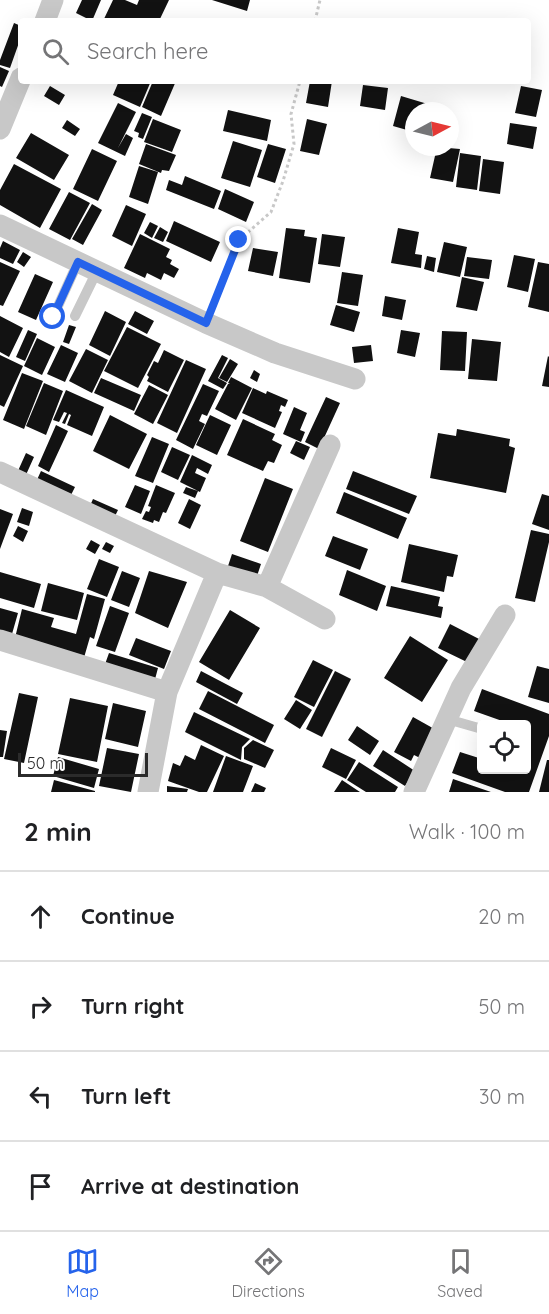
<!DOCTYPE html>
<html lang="en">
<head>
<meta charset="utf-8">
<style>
  :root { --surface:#fff; --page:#f2f2f2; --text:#202124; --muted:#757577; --line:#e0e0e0; --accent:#2563eb }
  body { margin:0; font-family:Quicksand,sans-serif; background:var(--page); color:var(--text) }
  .controls { position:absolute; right:18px; bottom:18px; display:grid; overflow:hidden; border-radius:6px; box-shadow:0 6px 24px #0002 }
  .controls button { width:54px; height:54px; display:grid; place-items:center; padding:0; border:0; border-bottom:2px solid var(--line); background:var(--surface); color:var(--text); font:30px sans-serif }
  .compass { position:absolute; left:405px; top:102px; width:54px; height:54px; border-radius:50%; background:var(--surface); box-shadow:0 6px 24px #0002; rotate:83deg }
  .scale { position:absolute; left:18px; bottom:15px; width:130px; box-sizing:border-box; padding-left:6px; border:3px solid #2b2b2b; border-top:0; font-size:16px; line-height:21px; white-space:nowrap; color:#2b2b2b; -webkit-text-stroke:4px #fff; paint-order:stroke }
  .stop { position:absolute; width:18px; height:18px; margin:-14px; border:4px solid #2563eb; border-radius:50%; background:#fff }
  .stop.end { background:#2563eb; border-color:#fff; box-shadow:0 2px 6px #0008 }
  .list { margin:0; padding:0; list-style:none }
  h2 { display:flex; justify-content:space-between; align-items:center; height:78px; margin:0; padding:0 24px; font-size:26px }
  h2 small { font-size:20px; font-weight:400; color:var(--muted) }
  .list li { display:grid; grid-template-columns:39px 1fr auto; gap:18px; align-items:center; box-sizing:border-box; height:90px; padding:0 24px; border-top:2px solid var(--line) }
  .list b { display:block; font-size:22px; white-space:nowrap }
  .list em { font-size:20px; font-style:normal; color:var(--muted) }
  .icon { flex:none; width:33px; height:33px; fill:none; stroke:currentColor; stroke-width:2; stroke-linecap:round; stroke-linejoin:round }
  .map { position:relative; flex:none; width:549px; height:792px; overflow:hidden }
  .search { position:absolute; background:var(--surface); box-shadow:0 6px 24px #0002; left:18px; right:18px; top:18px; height:66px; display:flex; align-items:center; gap:15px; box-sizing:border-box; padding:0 21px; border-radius:6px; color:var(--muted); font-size:22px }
  .sheet { height:438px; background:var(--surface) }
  nav { display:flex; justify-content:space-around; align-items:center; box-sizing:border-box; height:84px; border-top:2px solid var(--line); background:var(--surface); font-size:16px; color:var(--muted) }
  nav a { display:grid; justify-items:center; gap:3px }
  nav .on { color:var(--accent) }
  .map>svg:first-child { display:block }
  .building { fill:#121212 }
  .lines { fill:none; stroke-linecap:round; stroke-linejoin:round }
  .path { stroke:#c8c8c8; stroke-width:3; stroke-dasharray:3 3; stroke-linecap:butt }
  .lane { stroke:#c8c8c8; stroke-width:10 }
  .street { stroke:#c8c8c8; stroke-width:21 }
  .route { stroke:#2563eb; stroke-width:8 }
</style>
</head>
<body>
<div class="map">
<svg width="549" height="792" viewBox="0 0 549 792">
  <rect width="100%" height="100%" fill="#fff"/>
  <path class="building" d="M82 0H101L92 21 76 13Z
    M113 0H125L137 5 139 0H169L159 21H103Z
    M212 0H250L247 11Z
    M14 23 21 26V37L10 68 0 65V60Z
    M0 67 9 71 2 87 0 86Z
    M119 81H151L140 107 113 95Z
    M153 81H176L161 116 142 107Z
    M310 81H332L328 107 306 103Z
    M363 85 388 88 385 110 360 106Z
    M50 86 65 95 59 105 44 96Z
    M521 86 542 90 536 117 515 113Z
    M401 96 431 105 429 111H414V132L393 126Z
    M118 103 136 112 118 148 126 134 133 138 125 156 98 143Z
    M228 110 271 120 267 141 223 131Z
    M142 113 152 117 143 139 138 137 139 133 134 131Z
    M153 119 181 130 172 152 144 142Z
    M307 119 327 124 319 155 300 151Z
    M67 120 80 129 75 136 62 128Z
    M510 123 537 127 533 149 507 144Z
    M31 133 69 155 54 180 16 158Z
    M233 141 262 150 250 187 221 178Z
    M146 144 176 155 169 171 162 170 161 173 139 164Z
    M268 144 286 149 275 183 257 177Z
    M437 147 460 149 453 182 430 178Z
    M92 149 117 161 98 201 73 189Z
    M460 153 481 156 477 190 456 187Z
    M483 159 504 162 500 194 479 191Z
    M14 164 61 189 40 228 0 205V190Z
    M139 166 158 172 148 204 129 197Z
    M185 176 221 191 214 209 166 190 169 180 182 185Z
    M225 189 254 202 246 222 218 209Z
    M69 192 90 203 70 240 49 229Z
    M92 204 102 210 83 245 72 239Z
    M126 205 146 214 132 246 112 236Z
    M174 221 220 242 211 262 166 241Z
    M150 222 158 226 152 238 144 233Z
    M160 227 168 232 163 242 154 238Z
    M286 228 305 230 304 236 317 238 310 283 279 278Z
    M398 228 419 232 415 254 422 255 421 268 391 263Z
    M140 234 170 249 166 257 172 260 170 264 179 269 174 278 164 273 161 280 147 273 145 278 124 268Z
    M322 234 345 237 340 267 318 264Z
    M3 241 20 250 13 264 0 258V248Z
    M444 242 467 247 460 277 437 272Z
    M253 248 278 252 273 276 248 271Z
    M23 252 31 257 24 267 17 262Z
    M514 255 535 259 528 292 507 287Z
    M427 256 436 258 434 272 424 269Z
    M467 257 492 260 489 279 464 276Z
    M0 262 20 271 3 306 0 305Z
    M538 262 549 264V312L528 307Z
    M342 272 363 275 358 306 337 303Z
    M35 274 53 282 36 320 18 312Z
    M462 277 484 282 477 311 456 307Z
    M385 296 406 300 402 320 382 316Z
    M336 305 360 312 354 332 330 325Z
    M105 311 126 322 110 356 89 345Z
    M135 311 154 321 147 334 128 324Z
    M0 316 23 328 9 357 0 352Z
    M69 325 76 327 69 344 63 342Z
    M127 327 161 344 138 388 104 371Z
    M28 330 37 334 25 361 16 357Z
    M401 330 420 333 415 357 397 353Z
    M442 331 467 332 465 371 440 370Z
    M37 338 55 347 42 375 24 366Z
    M472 339 501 342 497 381 468 379Z
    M61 345 78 353 65 382 47 374Z
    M371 345 373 361 354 363 352 347Z
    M86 349 108 360 92 393 69 381Z
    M164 350 184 360 168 392 147 381 149 377 147 375 154 361 158 363Z
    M0 355 23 366 4 407 0 405Z
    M222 355 228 358 218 378 227 383 223 389 208 381Z
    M548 356 549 357V387L542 386Z
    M230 359 238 364 227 382 219 378Z
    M186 360 206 369 177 433 157 423Z
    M254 370 260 374 257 382 250 378Z
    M22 373 43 381 24 429 3 420Z
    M231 377 252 388 236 420 215 409 228 384H230L228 383Z
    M101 378 141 395 134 411 94 393Z
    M44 383 63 391 46 435 26 426Z
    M203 384 219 391 207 416 202 414 199 421 205 424 193 449 176 440Z
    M149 385 168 395 153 424 134 414Z
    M253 388 266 394 267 391 288 400 285 407 281 405 279 411 282 412 275 428 242 413Z
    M66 390 104 407 92 436 67 425 71 415 69 414 65 424 62 423 67 413 64 412 59 422 53 420Z
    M326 397 340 403 319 449 305 442Z
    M294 407 307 413 300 430 305 432 301 442 283 434Z
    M110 415 147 434 129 469 93 451Z
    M210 415 231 425 217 455 196 445Z
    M243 419 275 434 272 440 282 445 274 463 268 461 263 471 227 455Z
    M56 425 68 431 49 472 38 466Z
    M457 429 510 439 509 446 515 448 506 493 430 478 438 433 456 436Z
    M152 437 169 444 153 483 135 476Z
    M296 441 310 447 304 460 290 453Z
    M172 447 190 455 178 480 161 472Z
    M26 453 34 457 25 477 17 473Z
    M192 455 212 465 208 474 197 468 195 473 206 478 200 492 180 482Z
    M41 471 75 487 69 499 35 484Z
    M353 471 417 496 409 514 346 489Z
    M265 478 293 489 268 552 240 541Z
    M135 485 150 491 141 514 125 507Z
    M156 485 175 493 166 513 163 512 159 522 154 520 153 523 142 519 146 511 149 512 151 507 148 506Z
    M186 487 198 491 195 498 183 493Z
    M344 492 407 518 398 539 336 513Z
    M542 494 549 496V530L532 524Z
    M93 499 118 510 113 520 89 508Z
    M189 499 201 505 190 529 178 523Z
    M22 508 33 512 29 526 17 522Z
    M0 509 13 514 0 549Z
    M18 526 28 531 23 542 13 536Z
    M531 530 549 534V542L535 602 515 598Z
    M333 536 368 549 360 570 325 556Z
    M91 540 100 545 95 554 86 549Z
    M106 542 114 546 110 553 102 549Z
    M409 544 458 555 453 577 447 576 444 592 401 582Z
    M232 554 261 564 257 576 228 566Z
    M99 559 119 567 107 597 87 589Z
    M347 570 386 586 377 611 339 595Z
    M122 571 140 578 129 607 111 600Z
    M149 571 187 582 168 628 135 613Z
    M0 572 41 584 34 608 0 598Z
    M48 583 84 593 77 620 41 611Z
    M391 586 440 597 438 606 443 607 441 618 386 606Z
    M87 594 105 599 94 639 90 637 83 661 15 638 22 609 54 618 51 627 76 634Z
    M110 606 129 613 115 652 96 646Z
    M0 608 18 613 12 634 0 631Z
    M230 610 260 628 229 680 199 662Z
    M450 624 481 640 469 663 438 648Z
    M410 636 448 660 422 702 384 678Z
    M136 638 171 651 164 669 129 655Z
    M109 653 158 668 154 683 104 667Z
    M313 660 333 670 314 707 294 697Z
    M537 666 549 669V703L528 697Z
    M201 671 243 693 237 704 196 682Z
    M335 671 351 679 322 737 306 729Z
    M482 689 549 714V736L529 792H505L452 773 460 752 482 759V770H526V724H511L474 711Z
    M208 691 274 725 265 743 199 709Z
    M19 693 38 697 24 763 4 759Z
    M70 698 108 706 97 762 58 754Z
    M296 700 312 710 300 729 284 719Z
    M113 703 146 711 138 747 105 739Z
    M194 712 250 739 242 747 241 760 185 732Z
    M413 717 438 731 422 759 414 755 411 761 394 752Z
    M357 726 379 741 370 755 348 740Z
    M0 730 7 731 3 757H0Z
    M253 740 274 750 265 768 244 759V748Z
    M201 745 224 756 207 792H199L168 781 173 763 180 766 185 755 195 760Z
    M107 748 139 754 131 792 99 786Z
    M331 748 356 760 346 779 322 767Z
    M383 750 415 771 405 786 373 766Z
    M226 756 253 766 243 792H213Z
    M58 757 99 769 94 788 53 776Z
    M547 760H549V792H539Z
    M359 762 398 787 395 792H366L347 780Z
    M453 779 491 792H449Z
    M54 780 95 791V792H51Z
    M342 780 360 792H334Z
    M255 783 266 788 264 792H251Z
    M167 786 188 789 187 792H167Z"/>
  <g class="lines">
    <path class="path" d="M315 21 320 0
      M212 307 239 240 271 212 283 181 294 144 291 114 300 81"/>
    <path class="lane" d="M75 316 97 271
      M53 317 78 262
      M447 719 482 729"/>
    <path class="street" d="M45 21 53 0
      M0 129 21 78
      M0 225 206 323 275 353 355 379
      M0 472 217 573 267 587 325 619
      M267 587 330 445
      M0 640 167 692
      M148 792 167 692 217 573
      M414 792 461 688 505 615"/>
  </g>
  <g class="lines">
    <path class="route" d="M53 317 78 262 206 323 239 240"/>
  </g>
</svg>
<div class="controls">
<button><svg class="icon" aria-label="locate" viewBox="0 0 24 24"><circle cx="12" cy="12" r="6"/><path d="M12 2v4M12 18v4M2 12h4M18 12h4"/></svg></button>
</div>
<svg class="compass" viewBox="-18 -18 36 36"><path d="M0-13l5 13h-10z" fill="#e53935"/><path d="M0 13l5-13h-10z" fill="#757577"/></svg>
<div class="scale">50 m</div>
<div class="stop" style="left:53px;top:317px"></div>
<div class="stop end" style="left:239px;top:240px"></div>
<div class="search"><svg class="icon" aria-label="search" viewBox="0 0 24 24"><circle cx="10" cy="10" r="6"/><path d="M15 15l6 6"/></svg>Search here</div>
</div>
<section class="sheet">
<h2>2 min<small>Walk · 100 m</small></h2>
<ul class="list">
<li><svg class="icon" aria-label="ahead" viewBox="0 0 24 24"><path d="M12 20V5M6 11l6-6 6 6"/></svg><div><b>Continue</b></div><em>20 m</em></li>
<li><svg class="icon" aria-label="right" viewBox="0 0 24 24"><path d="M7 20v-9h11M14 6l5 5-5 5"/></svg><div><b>Turn right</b></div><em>50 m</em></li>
<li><svg class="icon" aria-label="left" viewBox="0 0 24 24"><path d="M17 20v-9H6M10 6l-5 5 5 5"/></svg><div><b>Turn left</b></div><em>30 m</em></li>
<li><svg class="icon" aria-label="arrive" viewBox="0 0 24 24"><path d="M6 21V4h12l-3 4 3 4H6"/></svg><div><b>Arrive at destination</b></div></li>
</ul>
</section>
<nav>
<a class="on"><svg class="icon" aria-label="map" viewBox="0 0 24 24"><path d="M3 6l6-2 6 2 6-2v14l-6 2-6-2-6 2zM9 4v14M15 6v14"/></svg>Map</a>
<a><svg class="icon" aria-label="directions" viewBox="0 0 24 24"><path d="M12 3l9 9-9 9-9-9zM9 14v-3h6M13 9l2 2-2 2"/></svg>Directions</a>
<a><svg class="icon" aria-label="saved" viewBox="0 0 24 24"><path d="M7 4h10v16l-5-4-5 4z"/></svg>Saved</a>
</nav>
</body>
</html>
